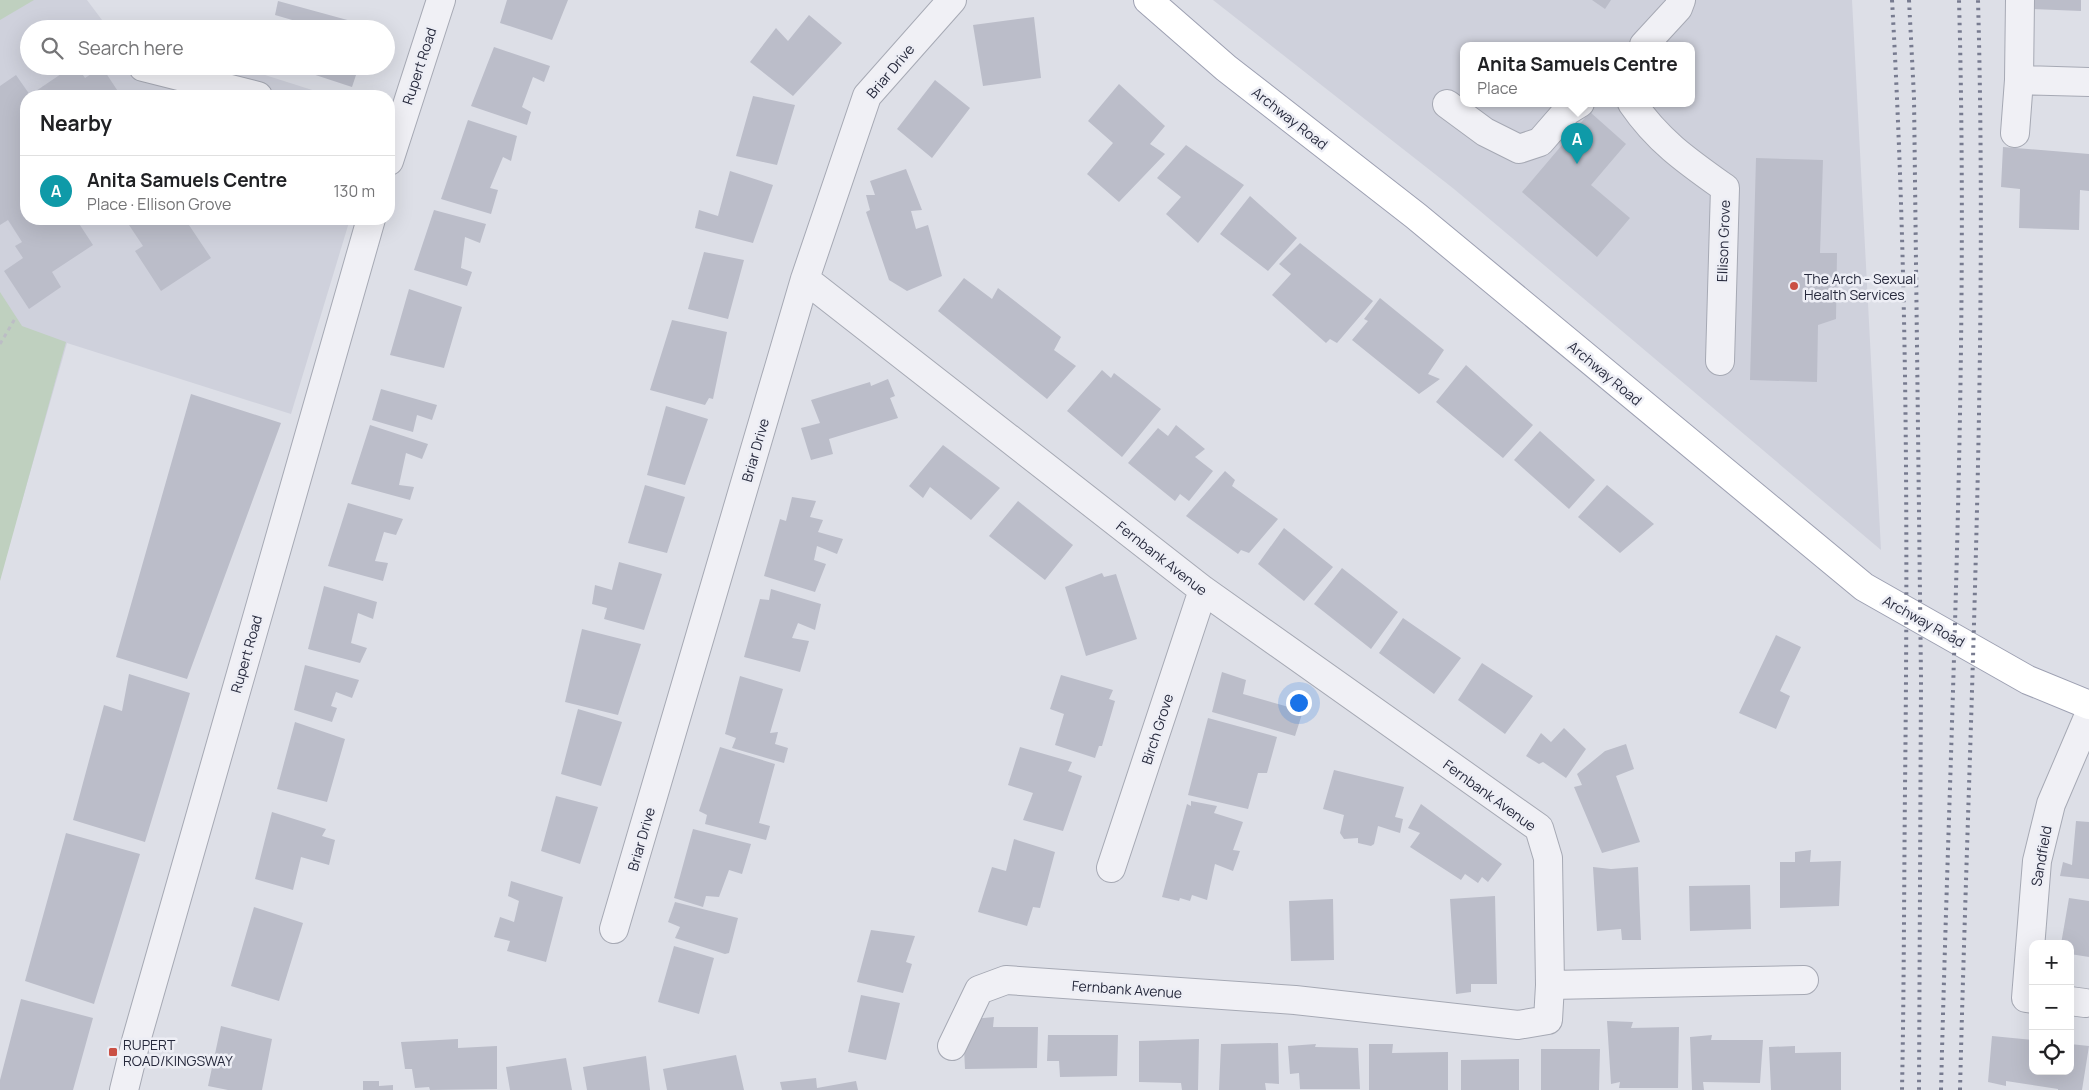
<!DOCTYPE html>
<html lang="en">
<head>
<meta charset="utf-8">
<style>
  :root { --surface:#fff; --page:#f2f2f2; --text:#202124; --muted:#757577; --line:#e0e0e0; --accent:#0b8043 }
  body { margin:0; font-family:Manrope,sans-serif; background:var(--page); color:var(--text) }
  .controls { position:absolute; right:15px; bottom:15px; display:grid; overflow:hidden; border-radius:10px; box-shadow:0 5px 20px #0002 }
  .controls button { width:45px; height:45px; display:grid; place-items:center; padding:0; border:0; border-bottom:1px solid var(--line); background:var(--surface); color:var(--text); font:25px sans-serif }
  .you { position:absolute; left:1298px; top:702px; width:18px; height:18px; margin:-12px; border:4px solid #fff; border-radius:50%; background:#1a73e8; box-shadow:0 0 0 8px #1a73e833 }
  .badge { display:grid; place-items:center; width:32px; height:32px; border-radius:50%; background:var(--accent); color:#fff; font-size:16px; font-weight:700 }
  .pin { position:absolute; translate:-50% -41px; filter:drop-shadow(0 1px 2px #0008) }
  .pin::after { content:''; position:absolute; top:26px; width:18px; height:15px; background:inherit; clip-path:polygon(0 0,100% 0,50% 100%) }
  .popup { position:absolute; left:1460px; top:42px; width:235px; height:65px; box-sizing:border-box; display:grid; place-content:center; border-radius:10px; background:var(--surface); filter:drop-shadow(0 1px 4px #0005); font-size:16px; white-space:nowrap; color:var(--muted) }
  .popup b { font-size:19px; color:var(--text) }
  .popup::after { content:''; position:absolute; left:50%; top:100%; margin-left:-10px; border:10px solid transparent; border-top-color:var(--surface) }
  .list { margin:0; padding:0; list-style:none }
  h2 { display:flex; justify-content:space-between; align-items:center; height:65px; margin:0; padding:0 20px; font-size:21px }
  h2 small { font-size:16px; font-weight:400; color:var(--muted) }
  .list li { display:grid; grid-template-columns:32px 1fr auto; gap:15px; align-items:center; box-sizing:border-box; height:70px; padding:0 20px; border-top:1px solid var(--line) }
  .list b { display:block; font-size:19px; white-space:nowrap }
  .list p { margin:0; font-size:16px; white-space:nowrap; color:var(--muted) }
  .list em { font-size:16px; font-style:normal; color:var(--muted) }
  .icon { flex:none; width:28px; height:28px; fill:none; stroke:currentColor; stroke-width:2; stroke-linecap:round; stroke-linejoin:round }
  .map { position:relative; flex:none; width:2089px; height:1090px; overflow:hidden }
  .search { position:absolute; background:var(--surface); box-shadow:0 5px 20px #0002; left:20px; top:20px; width:375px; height:55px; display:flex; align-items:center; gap:12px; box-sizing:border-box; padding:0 18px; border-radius:28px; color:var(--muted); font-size:19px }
  .panel { position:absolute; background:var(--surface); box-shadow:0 5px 20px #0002; left:20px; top:90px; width:375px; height:135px; border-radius:20px }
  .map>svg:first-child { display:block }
  .built { fill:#cfd1dc; fill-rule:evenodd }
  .green { fill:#bfd0bf }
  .building { fill:#bbbdc9 }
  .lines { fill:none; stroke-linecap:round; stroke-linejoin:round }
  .minor-casing { stroke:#a6a9b4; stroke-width:30 }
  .major-casing { stroke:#9da0b2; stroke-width:30 }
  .path { stroke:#bcbdc5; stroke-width:3; stroke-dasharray:4 4; stroke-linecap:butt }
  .minor { stroke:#f0f0f5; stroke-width:28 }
  .major { stroke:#fff; stroke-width:28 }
  .rail { stroke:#777b90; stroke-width:4; stroke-dasharray:2.5 5; stroke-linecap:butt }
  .poi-dot { fill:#ca5044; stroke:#edeef5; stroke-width:2 }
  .labels { text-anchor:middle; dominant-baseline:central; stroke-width:5; stroke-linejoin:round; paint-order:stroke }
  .street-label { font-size:14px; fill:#272a3d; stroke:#edeef5 }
  .poi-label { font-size:14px; fill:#272a3d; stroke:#edeef5; text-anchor:start }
</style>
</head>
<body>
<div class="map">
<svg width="2089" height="1090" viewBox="0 0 2089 1090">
  <rect width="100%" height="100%" fill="#dddfe7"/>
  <path class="built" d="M0 0H87L105 24 120 29H29V66H237L331 96H26V219H350L291 414 67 343 20 508 0 505Z
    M1213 0H1852L1881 550 1454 189ZM1463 45H1691V103H1463Z"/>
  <path class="green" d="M0 0H34L0 20Z
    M0 292 22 326 66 342 0 581Z"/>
  <path class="building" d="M507 0H568L552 40 500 23Z
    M1592 0H1611L1605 9Z
    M2033 0H2081V11L2032 9Z
    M278 1 373 27 372 29H295L299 22 275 15Z
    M809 15 842 43 793 96 750 62 776 28 788 41Z
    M1034 17 1041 78 983 86 973 25Z
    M494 47 550 66 544 82 533 77 522 107 531 112 527 125 471 106Z
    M56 66H77L85 78 102 67 121 96H26V219H76L93 245 52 272 61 287 29 309 4 271 23 258 15 246 22 242 8 220 0 225V86L16 75 30 95 61 74Z
    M288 66H359L352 87Z
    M935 80 970 108 932 158 897 129Z
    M1119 84 1165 126 1150 144 1165 154 1119 202 1087 174 1113 143 1088 121Z
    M753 96 795 105 777 165 736 156Z
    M1590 112 1626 144 1591 185 1630 218 1597 257 1522 192Z
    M468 120 517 136 511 161 503 157 490 188 498 190 491 214 441 199Z
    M1186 145 1244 185 1198 243 1166 214 1181 197 1157 178Z
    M2003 147 2089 154V191L2080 190 2079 230 2019 228 2020 189 2001 187Z
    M1756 158 1823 160 1820 253H1837L1836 319 1818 325 1817 382 1750 380Z
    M906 169 922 210 911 211 916 229 928 225 942 276 907 291 889 280 866 212 870 210 866 195H875L870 181Z
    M730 171 773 185 753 243 695 228 699 210 718 216Z
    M1250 196 1297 238 1268 271 1220 234Z
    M434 210 486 224 480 243 465 237 461 268 472 272 467 286 414 270Z
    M125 219H193L187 222 211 258 161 291 135 251 143 246Z
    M1300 243 1373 301 1337 343 1330 339 1326 343 1272 295 1291 274 1279 264Z
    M704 252 744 260 728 319 688 309Z
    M964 278 992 299 998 288 1061 337 1054 350 1076 366 1047 399 938 311Z
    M409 289 462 307 444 368 390 355Z
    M1380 298 1444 350 1428 374 1440 379 1419 394 1352 340 1368 321 1364 319Z
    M672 320 727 332 713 399 709 398 705 405 650 390Z
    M1466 365 1533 425 1503 458 1436 402Z
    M1102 370 1111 378 1114 373 1161 409 1122 457 1067 411Z
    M888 379 895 396 890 398 898 418 829 439 833 454 811 460 801 428 820 423 811 400 870 382 871 386Z
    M381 389 437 405 432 420 417 415 413 432 372 420Z
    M191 394 281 423 187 679 116 657Z
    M666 406 708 419 685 485 647 475Z
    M370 425 428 444 422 459 406 453 399 485 414 487 410 500 351 484Z
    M1176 425 1205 449 1195 457 1213 471 1189 501 1180 494 1175 501 1128 463 1158 428 1168 436Z
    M1540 431 1595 480 1569 509 1514 460Z
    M943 445 1000 488 971 520 930 487 923 498 909 486Z
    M1225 471 1235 480 1232 486 1278 519 1249 553 1241 550 1238 554 1186 516Z
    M645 485 685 497 667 553 628 543Z
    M1607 485 1654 524 1620 553 1578 517Z
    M792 497 816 501 810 517 823 520 818 532 843 539 837 554 817 546 814 560 826 564 815 592 764 576 780 519 786 521Z
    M1018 501 1073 545 1045 580 989 536Z
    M348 503 403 519 396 535 384 532 375 561 388 563 383 581 328 566Z
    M1284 528 1333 567 1304 601 1258 564Z
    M619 562 662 574 644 630 604 619 607 608 592 604 595 585 612 590Z
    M1342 568 1398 612 1371 649 1314 604Z
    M1102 573 1104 577 1116 574 1137 639 1086 656 1065 587Z
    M324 586 377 602 373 619 358 613 351 643 367 648 360 663 308 649Z
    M771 589 821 604 815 630 798 623 792 638 809 641 800 672 744 657 760 599 769 600Z
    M1403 618 1461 658 1434 694 1379 653Z
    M582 629 641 644 618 715 565 702Z
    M1776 635 1801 647 1780 691 1790 696 1776 729 1739 713Z
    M1482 663 1533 696 1505 734 1458 700Z
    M305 665 359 680 352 698 336 692 331 706 337 708 332 722 294 710Z
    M1222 672 1246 680 1243 694 1303 711 1295 736 1212 712Z
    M129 674 190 693 145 842 73 820 104 705 122 711Z
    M1061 675 1113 690 1109 699 1115 701 1102 746H1099L1095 758 1055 745 1064 714 1050 709Z
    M740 676 783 689 770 733 778 732 775 744 788 748 784 763 732 748 736 738 725 734Z
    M578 709 622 722 601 786 561 774Z
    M1208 718 1277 737 1267 773H1258L1248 809 1188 795Z
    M295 722 345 739 327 802 277 789Z
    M1564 728 1586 749 1566 778 1543 762 1539 764 1526 756 1541 733 1551 742Z
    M1626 744 1634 769 1616 776 1640 842 1602 853 1574 787 1582 785 1577 774 1605 751Z
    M720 747 775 764 759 823 770 826 766 840 705 824 707 815 699 811Z
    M1020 747 1072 762 1068 771 1082 776 1063 831 1023 820 1033 793 1008 785Z
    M1334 770 1404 787 1395 817 1403 819 1400 833 1378 826 1374 844 1371 846 1358 843V838L1344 839 1340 833 1344 815 1323 809Z
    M556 796 598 807 580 864 541 851Z
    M1191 801 1217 806 1214 813 1243 822 1233 850 1240 851 1233 871 1215 864 1207 900 1192 895 1190 901 1180 898 1179 901 1162 897 1187 804 1191 806Z
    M1421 804 1502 864 1488 882 1482 877 1478 883 1465 874 1461 880 1410 847 1420 833 1408 828Z
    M272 812 326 829 322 836 335 840 329 865 301 857 293 890 255 879Z
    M2076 821 2089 822V879L2060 876 2063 862 2072 865Z
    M693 829 751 844 742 874 729 870 719 897 706 896 703 907 674 898Z
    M66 833 140 854 94 1004 25 981Z
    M1014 839 1055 852 1040 908 1033 907 1027 926 978 912 992 867 1006 871Z
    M1811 850 1810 862 1841 861 1839 906 1780 908V862H1795V852Z
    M1593 867 1611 869 1638 867 1641 940H1622L1621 929 1597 931Z
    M511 881 563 897 546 962 507 951 510 941 494 937 500 917 514 922 519 901 508 896Z
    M1750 885 1751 929 1690 931 1689 886Z
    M1495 896 1497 984H1471V992L1456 994 1450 899Z
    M2069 898 2089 901V957L2070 954V944H2061Z
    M1333 899 1334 960 1291 961 1289 901Z
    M675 902 738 918 729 953 725 954 675 938 680 927 668 922Z
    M254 907 303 923 279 1001 231 986Z
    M871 930 915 936 906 962 912 964 903 993 857 982Z
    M674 946 714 958 699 1014 658 1002Z
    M861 995 900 1003 886 1060 848 1052Z
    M21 999 93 1018 73 1090H0V1080Z
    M994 1017 993 1027H1038L1037 1068 965 1069 964 1048 973 1019Z
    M1607 1021 1633 1022 1631 1028 1679 1027 1678 1088H1619L1620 1082 1611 1084Z
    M221 1026 272 1039 262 1090H228L208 1086Z
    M1048 1035H1118L1117 1076 1060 1077 1059 1061H1047Z
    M1712 1035 1711 1040H1763L1760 1083 1703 1082 1704 1090H1692L1690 1037Z
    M1992 1036 2033 1040V1071H2070V1044L2089 1046 2082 1090H2058V1089L2006 1081V1086L1988 1082Z
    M458 1039V1048L497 1046V1089L430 1090 429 1087 415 1088 412 1069H405L401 1042Z
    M1199 1039 1198 1090H1182L1181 1083 1139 1082V1041Z
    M1278 1043 1279 1084 1265 1083 1266 1090H1219L1221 1044Z
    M1316 1044 1315 1047 1358 1048 1360 1089H1300L1299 1073 1290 1074 1288 1046Z
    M1369 1044H1393L1392 1053 1448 1052V1090H1369Z
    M1795 1046V1053L1841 1052V1090H1771L1769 1047Z
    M1541 1049H1600L1599 1090H1541Z
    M736 1055 744 1090H667L663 1069Z
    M646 1056 650 1090H587L583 1067Z
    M566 1058 572 1090H510L506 1067Z
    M1519 1059V1090H1461V1060Z
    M816 1078 817 1088 856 1081 858 1090H782L780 1082Z
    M363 1081H379V1086L393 1085V1090H363Z"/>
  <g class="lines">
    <defs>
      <path id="minor" d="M1644 45 1678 8 1681 0
        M143 67 258 96
        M2019 80 2089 82
        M1632 103C1658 141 1687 161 1725 188L1720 361
        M1447 104 1485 132 1519 149 1540 142 1567 111 1580 103
        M2015 133 2019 80 2020 0
        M389 161 441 0
        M805 279 1203 590 1539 828 1548 858 1550 985 1548 1020 1518 1025 1295 1000 1006 980 979 990 952 1046
        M1111 868 1203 590
        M614 929 805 279 867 96 952 0
        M1550 985 1804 980
        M2033 999 2026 998 2037 861 2051 804 2089 715
        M2070 1001 2085 1003
        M124 1090 136 1041 371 219"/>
      <path id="major" d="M1148 0 1226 68 1416 216 1864 587 2028 680 2089 705"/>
    </defs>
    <use href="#minor" class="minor-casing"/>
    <use href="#major" class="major-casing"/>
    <path class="path" d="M0 344 16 317"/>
    <use href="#minor" class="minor"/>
    <use href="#major" class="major"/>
    <path class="rail" d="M1892 0C1907 262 1908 526 1905 789 1904 889 1904 990 1902 1090
      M1909 0 1914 97 1921 679 1919 1090
      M1941 1090C1950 727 1969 363 1959 0
      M1960 1090C1969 727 1988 363 1978 0"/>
  </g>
  <g class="poi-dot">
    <circle cx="1794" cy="286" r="5"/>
    <rect x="108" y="1047" width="10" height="10" rx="2.5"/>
  </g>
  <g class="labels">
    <g class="street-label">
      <text transform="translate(419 66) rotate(-72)">Rupert Road</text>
      <text transform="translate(890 71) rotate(-50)">Briar Drive</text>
      <text transform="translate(1290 118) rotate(38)">Archway Road</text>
      <text transform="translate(1723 241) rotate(-88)">Ellison Grove</text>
      <text transform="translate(1605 373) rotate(40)">Archway Road</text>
      <text transform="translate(755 450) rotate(-74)">Briar Drive</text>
      <text transform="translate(1162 558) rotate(38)">Fernbank Avenue</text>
      <text transform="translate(1924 621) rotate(29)">Archway Road</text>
      <text transform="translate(246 654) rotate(-74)">Rupert Road</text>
      <text transform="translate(1157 729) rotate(-72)">Birch Grove</text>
      <text transform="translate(1490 795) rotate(36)">Fernbank Avenue</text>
      <text transform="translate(641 839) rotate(-74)">Briar Drive</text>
      <text transform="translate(2041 856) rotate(-80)">Sandfield</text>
      <text transform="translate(1127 989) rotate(4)">Fernbank Avenue</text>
    </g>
    <g class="poi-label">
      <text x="1804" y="278">The Arch - Sexual<tspan x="1804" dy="16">Health Services</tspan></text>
      <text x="123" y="1044">RUPERT<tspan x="123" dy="16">ROAD/KINGSWAY</tspan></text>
    </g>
  </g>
</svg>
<div class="controls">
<button>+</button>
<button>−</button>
<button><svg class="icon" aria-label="locate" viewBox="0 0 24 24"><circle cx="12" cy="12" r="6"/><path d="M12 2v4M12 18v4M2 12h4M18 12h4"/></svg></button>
</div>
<div class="you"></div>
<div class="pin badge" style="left:1577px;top:164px;background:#0f9aa8">A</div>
<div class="popup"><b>Anita Samuels Centre</b>Place</div>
<div class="search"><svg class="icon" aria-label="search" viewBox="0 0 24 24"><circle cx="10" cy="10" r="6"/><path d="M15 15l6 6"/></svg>Search here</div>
<section class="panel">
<h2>Nearby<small></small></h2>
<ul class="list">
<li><span class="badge" style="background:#0f9aa8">A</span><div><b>Anita Samuels Centre</b><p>Place · Ellison Grove</p></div><em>130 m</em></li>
</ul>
</section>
</div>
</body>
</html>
